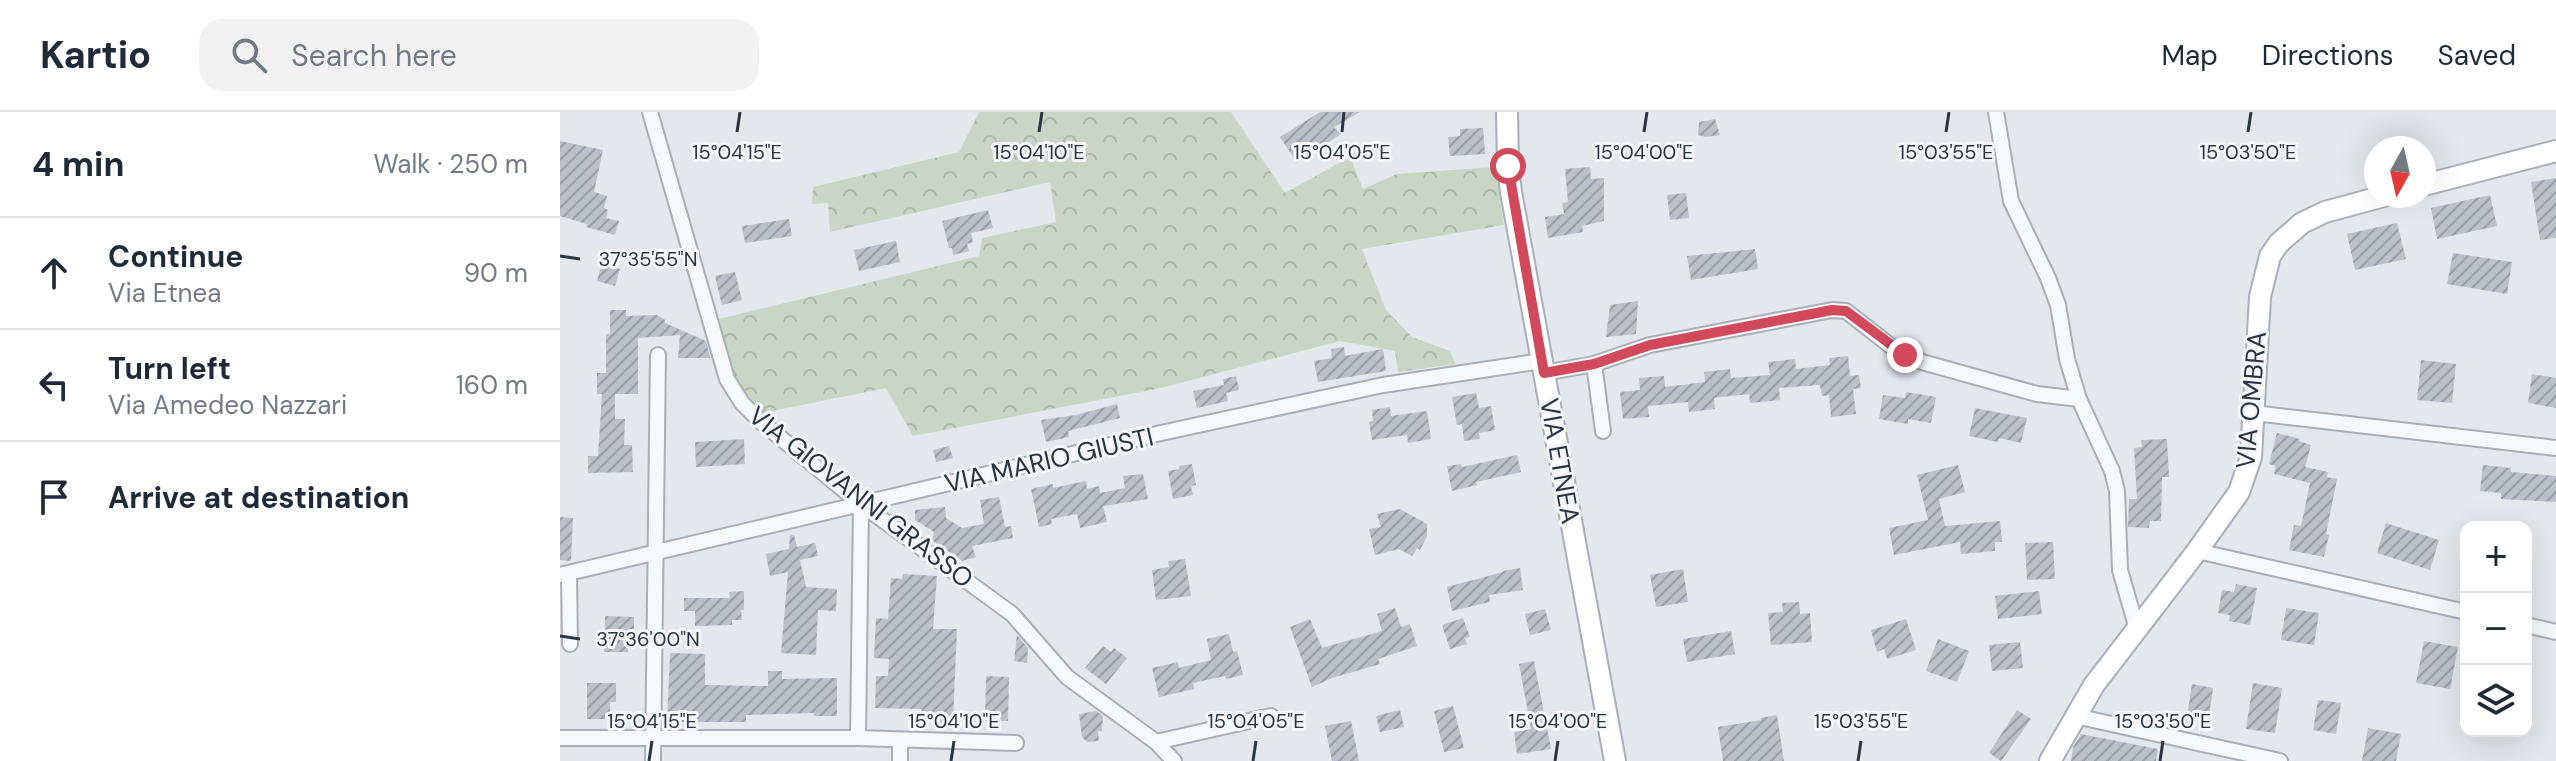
<!DOCTYPE html>
<html lang="en">
<head>
<meta charset="utf-8">
<style>
  :root { --surface:#fff; --page:#f2f2f3; --text:#1f2937; --muted:#747a83; --line:#e0e1e3 }
  body { margin:0; font-family:"DM Sans",sans-serif; background:var(--page); color:var(--text) }
  .controls { position:absolute; right:24px; bottom:24px; display:grid; overflow:hidden; border-radius:16px; box-shadow:0 8px 32px #0002 }
  .controls button { width:72px; height:72px; display:grid; place-items:center; padding:0; border:0; border-bottom:2px solid var(--line); background:var(--surface); color:var(--text); font:40px sans-serif }
  .compass { position:absolute; left:1804px; top:24px; width:72px; height:72px; border-radius:50%; background:var(--surface); box-shadow:0 8px 32px #0002; rotate:188deg }
  .stop { position:absolute; width:24px; height:24px; margin:-18px; border:6px solid #d1495b; border-radius:50%; background:#fff }
  .stop.end { background:#d1495b; border-color:#fff; box-shadow:0 2px 8px #0008 }
  .list { margin:0; padding:0; list-style:none }
  h2 { display:flex; justify-content:space-between; align-items:center; height:104px; margin:0; padding:0 32px; font-size:34px }
  h2 small { font-size:26px; font-weight:400; color:var(--muted) }
  .list li { display:grid; grid-template-columns:52px 1fr auto; gap:24px; align-items:center; box-sizing:border-box; height:112px; padding:0 32px; border-top:2px solid var(--line) }
  .list b { display:block; font-size:30px; white-space:nowrap }
  .list p { margin:0; font-size:26px; white-space:nowrap; color:var(--muted) }
  .list em { font-size:26px; font-style:normal; color:var(--muted) }
  .icon { flex:none; width:44px; height:44px; fill:none; stroke:currentColor; stroke-width:2; stroke-linecap:round; stroke-linejoin:round }
  .map { position:relative; flex:none; width:1996px; height:649px; overflow:hidden }
  header { display:flex; align-items:center; gap:48px; box-sizing:border-box; height:112px; padding:0 40px; background:var(--surface); border-bottom:2px solid var(--line) }
  header strong { font-size:38px }
  nav { display:flex; gap:44px; margin-inline-start:auto; font-size:28px }
  .search { width:560px; height:72px; background:var(--page); display:flex; align-items:center; gap:20px; box-sizing:border-box; padding:0 28px; border-radius:24px; color:var(--muted); font-size:30px }
  main { display:flex }
  aside { flex:1; background:var(--surface) }
  .map>svg:first-child { display:block }
  .forest { fill:url(#forest-crowns) }
  .building { fill:url(#building-hatch) }
  .lines { fill:none; stroke-linecap:round; stroke-linejoin:round }
  .street-casing { stroke:#a9aeb7; stroke-width:18 }
  .secondary-casing { stroke:#a9aeb7; stroke-width:24 }
  .street { stroke:#f7f8fa; stroke-width:14 }
  .secondary { stroke:#fff; stroke-width:20 }
  .route { stroke:#d1495b; stroke-width:10 }
  .ticks { fill:none; stroke:#2b3445; stroke-width:3 }
  .labels { text-anchor:middle; dominant-baseline:central; stroke-width:6; stroke-linejoin:round; paint-order:stroke }
  .street-label { font-size:26px; fill:#2b3445; stroke:#f4f6f9 }
  .ticks-label { font-size:20px; text-anchor:middle; fill:#2b3445; stroke:#f4f6f9; stroke-width:6; stroke-linejoin:round; paint-order:stroke }
</style>
</head>
<body>
<header>
<strong>Kartio</strong>
<div class="search"><svg class="icon" aria-label="search" viewBox="0 0 24 24"><circle cx="10" cy="10" r="6"/><path d="M15 15l6 6"/></svg>Search here</div>
<nav><a>Map</a><a>Directions</a><a>Saved</a></nav>
</header>
<main>
<aside>
<h2>4 min<small>Walk · 250 m</small></h2>
<ul class="list">
<li><svg class="icon" aria-label="ahead" viewBox="0 0 24 24"><path d="M12 20V5M6 11l6-6 6 6"/></svg><div><b>Continue</b><p>Via Etnea</p></div><em>90 m</em></li>
<li><svg class="icon" aria-label="left" viewBox="0 0 24 24"><path d="M17 20v-9H6M10 6l-5 5 5 5"/></svg><div><b>Turn left</b><p>Via Amedeo Nazzari</p></div><em>160 m</em></li>
<li><svg class="icon" aria-label="arrive" viewBox="0 0 24 24"><path d="M6 21V4h12l-3 4 3 4H6"/></svg><div><b>Arrive at destination</b></div></li>
</ul>
</aside>
<div class="map">
<svg width="1996" height="649" viewBox="0 0 1996 649">
  <defs>
    <pattern id="forest-crowns" width="20" height="18" patternUnits="userSpaceOnUse" patternTransform="scale(2)"><rect width="20" height="18" fill="#c9d6c5"/><path d="M2 6a3 3 0 1 1 6 0M12 15a3 3 0 1 1 6 0" fill="none" stroke="#adb8ab"/></pattern>
    <pattern id="building-hatch" width="6" height="6" patternUnits="userSpaceOnUse" patternTransform="scale(2)"><rect width="6" height="6" fill="#bbc0ca"/><path d="M-1 1l2-2M0 6l6-6M5 7l2-2" fill="none" stroke="#989da6"/></pattern>
  </defs>
  <rect width="100%" height="100%" fill="#e4e7ec"/>
  <path class="forest" d="M419 0H671L725 81 790 45 803 77 837 62 935 55 944 113 802 137 826 198 852 225 890 239 895 252 838 260 835 239 780 229 601 276 353 324 326 276 197 302 175 271 159 207 419 144 422 126 496 110 490 70 270 120 268 91 252 92 253 75 399 40Z"/>
  <path class="building" d="M760 0H800L774 15 781 22 737 51 720 25Z
    M1155 7 1160 23 1146 25 1138 23 1139 10Z
    M923 16 925 42 890 44 888 25 900 24V17Z
    M0 29 43 38 34 80 47 84 44 96 48 98 46 106 59 109 55 123 26 115 27 112 0 104Z
    M1030 55 1031 67 1044 66V109L1022 114 1023 120 988 126 985 105 1004 102 1002 91 1008 90 1005 57Z
    M1996 66V126L1980 128 1971 70Z
    M1126 81 1129 106 1110 108 1107 83Z
    M1930 83 1937 114 1877 127 1871 96Z
    M428 98 433 116 411 121 413 130 407 132 409 139 393 143 392 136H389L382 109Z
    M229 107 232 124 185 131 182 114Z
    M1837 111 1846 147 1795 158 1787 122Z
    M336 129 340 150 299 159 294 138Z
    M1195 137 1198 157 1131 168 1127 144Z
    M1893 141 1952 150 1947 182 1887 172Z
    M42 151 60 157 55 174 37 169Z
    M175 160 182 188 162 193 155 164Z
    M1078 189 1076 222 1046 225 1050 193Z
    M50 198H66V204L97 203 105 208V211L146 229 150 246H118L120 223 78 226V282H55V307H65L64 333H72L73 360 28 361V344H38L42 282H37V261H46V222H50Z
    M784 235 785 244 823 237 826 259 758 270 754 249 772 246 771 237Z
    M1288 244 1290 264 1299 263 1301 276 1293 277 1296 302 1271 305 1269 283 1262 284 1260 273 1219 276 1220 288 1190 291 1189 282 1154 286 1155 297 1129 300 1128 290 1088 294 1089 305 1063 307 1060 280 1080 278 1079 266 1104 264 1105 275 1145 270 1144 260 1170 257 1171 266 1210 263 1208 250 1235 247 1236 257 1270 253 1269 246Z
    M1861 248 1896 252 1892 291 1857 288Z
    M1972 262 1996 266V296L1968 291Z
    M676 264 679 278 666 281 668 289 637 296 633 279 664 273 663 267Z
    M1346 280 1376 285 1371 311 1348 307V312L1319 307 1323 283 1345 286Z
    M916 281 919 296 931 294 935 318 919 321 920 327 904 329 902 312 897 313 892 285Z
    M557 292 560 306 508 319 509 325 486 330 481 308 516 303Z
    M830 295 831 304 867 299 871 327 848 331 847 323 812 328 809 310 813 309 812 298Z
    M1415 296 1467 306 1461 331 1439 326 1438 330 1409 324Z
    M1717 321 1740 327 1739 329 1751 333 1745 355 1768 360 1767 365 1777 367 1766 422 1769 423 1764 445 1729 438 1734 413 1741 414 1750 371 1714 362 1716 354 1709 352Z
    M184 327 185 352 136 355 135 330Z
    M1607 327 1609 365H1602L1601 409H1590L1589 416 1568 415 1569 387H1577L1574 336 1582 335 1581 328Z
    M389 334 393 346 376 350 373 338Z
    M957 343 961 360 916 370 917 373 892 379 887 354 901 352 902 355Z
    M632 352 636 373 631 374 633 383 613 387 608 359 619 357V354Z
    M1398 353 1405 380 1379 387 1385 414 1440 409 1442 430H1435V439L1401 442 1400 430 1334 443 1329 416 1368 408 1357 363Z
    M1923 353 1951 356V360L1996 364V390L1941 387V381L1920 379Z
    M583 362 588 387 543 394 547 410 520 416 517 402 491 407 492 412 479 415 471 377 493 372V376L526 369 527 377 539 374 540 381 565 376 563 364Z
    M439 385 445 415 451 414 453 426 412 434 416 445 402 449 372 428 374 420 355 408V398L385 395 386 406 402 416 424 412 420 388Z
    M840 397 867 412V424L860 438 857 436 852 444 839 437 815 443 809 417 821 415 817 402Z
    M0 405 13 406 11 449 0 448Z
    M1826 411 1879 428 1870 458 1817 441Z
    M230 423H234L237 435 255 431 258 444 240 448 246 475 277 477 276 499 258 498 256 543 221 541 228 460 210 464 206 442 229 437Z
    M1493 430 1495 467 1467 468 1465 431Z
    M625 447 631 484 596 488 592 458 609 455 608 449Z
    M960 456 963 478 929 483 930 490 892 499 887 475 943 460V459Z
    M1123 457 1128 490 1096 495 1090 463Z
    M343 462 377 464 373 517H397L393 610H366V602L361 601 362 597 315 596 316 564H328L329 547 314 546 316 506 328 507 331 466 342 467Z
    M1676 472 1697 476 1690 513 1669 509 1670 503 1658 501 1662 478 1674 480Z
    M184 479V498H181L182 508H172V513L135 514V499H124V486H170L169 480Z
    M1479 479 1482 502 1438 507 1435 484Z
    M1239 490 1240 502 1250 501 1252 530 1211 533 1208 501 1223 500 1222 491Z
    M835 496 841 515 850 512 857 534 818 547 820 552 772 566 752 575 730 515 750 507 762 536 822 519 817 502Z
    M1726 496 1759 501 1754 533 1721 528Z
    M985 497 991 518 970 523 965 502Z
    M45 504 74 505V521H68V540H44Z
    M903 506 910 525 905 526 907 532 890 537 882 513Z
    M1346 507 1356 538 1327 547 1324 537 1317 540 1311 518Z
    M1171 519 1175 542 1127 550 1123 527Z
    M669 522 673 540 677 539 683 563 666 567 665 564 633 571 634 577 599 585 592 556 618 550 619 556 651 548 647 527Z
    M457 523 468 536 467 551 454 549Z
    M1378 527 1409 539 1397 570 1366 559Z
    M1864 529 1898 535 1890 577 1856 571Z
    M1460 530 1463 556 1432 559 1429 533Z
    M543 534 551 540 554 536 567 546 546 572 525 556Z
    M110 541 145 542V573L208 574V559H222V567L277 566V604H254V601L186 603V610H107Z
    M974 549 991 637 957 642 954 620 971 617 959 552Z
    M426 564 449 565 448 609H425Z
    M27 571H56V590H50V607H27Z
    M1693 571 1722 576 1715 621 1686 617Z
    M1632 572 1653 576 1648 610 1627 606Z
    M1758 588 1781 591 1776 622 1753 618Z
    M893 594 904 636 884 640 874 599Z
    M840 598 844 615 820 620 816 604Z
    M1457 598 1471 607 1441 649 1429 641Z
    M536 599 543 604 542 619H538L539 629 527 630 522 625 519 602Z
    M1217 603 1224 649H1163L1158 615 1201 608V606Z
    M791 609 799 649H772L765 614Z
    M1808 616 1841 622 1836 649H1802Z
    M1521 622 1598 637 1596 649H1511L1513 635Z"/>
  <g class="lines">
    <defs>
      <path id="street" d="M90 0 167 267 182 291 200 309 301 392 452 502 507 565 596 630 614 649
        M1436 0 1451 89 1488 166 1498 193 1507 247 1519 287 1552 359 1557 379 1560 458 1577 517
        M1034 252 1043 319
        M984 261 1034 252 1090 233 1272 198 1286 199 1332 235 1362 250 1477 282 1519 287
        M1694 301 1996 336
        M1637 439 1906 500
        M9 461 10 532
        M0 463 601 321 823 273 982 249
        M1966 513 1996 520
        M1515 604 1720 649
        M0 626H298L456 631
        M298 626 301 392
        M596 630 711 604
        M93 649 98 243
        M340 649V628"/>
      <path id="secondary" d="M947 0 948 54 951 80 1055 649
        M1864 73 1996 39
        M1490 649 1534 573 1637 439 1679 380 1691 345 1700 185 1710 144 1719 131 1742 111 1765 100 1824 84"/>
    </defs>
    <use href="#street" class="street-casing"/>
    <use href="#secondary" class="secondary-casing"/>
    <use href="#street" class="street"/>
    <use href="#secondary" class="secondary"/>
  </g>
  <g class="lines">
    <path class="route" d="M948 54 984 261 1034 252 1090 233 1272 198 1286 199 1345 243"/>
  </g>
  <path class="ticks" d="M177 20 180 0M479 20 482 0M782 20 784 0M1084 20 1087 0M1386 20 1389 0M1688 20 1691 0M0 144 20 147M0 524 20 527M89 649 92 629M391 649 394 629M693 649 696 629M995 649 998 629M1298 649 1301 629M1600 649 1603 629"/>
  <g class="labels">
    <g class="street-label">
      <text transform="translate(1691 288) rotate(-85)">VIA OMBRA</text>
      <text transform="translate(489 348) rotate(-13)">VIA MARIO GIUSTI</text>
      <text transform="translate(1000 349) rotate(80)">VIA ETNEA</text>
      <text transform="translate(301 385) rotate(38)">VIA GIOVANNI GRASSO</text>
    </g>
  </g>
  <g class="ticks-label">
    <text x="177" y="47">15°04'15"E</text>
    <text x="479" y="47">15°04'10"E</text>
    <text x="782" y="47">15°04'05"E</text>
    <text x="1084" y="47">15°04'00"E</text>
    <text x="1386" y="47">15°03'55"E</text>
    <text x="1688" y="47">15°03'50"E</text>
    <text x="88" y="154">37°35'55"N</text>
    <text x="88" y="534">37°36'00"N</text>
    <text x="92" y="616">15°04'15"E</text>
    <text x="394" y="616">15°04'10"E</text>
    <text x="696" y="616">15°04'05"E</text>
    <text x="998" y="616">15°04'00"E</text>
    <text x="1301" y="616">15°03'55"E</text>
    <text x="1603" y="616">15°03'50"E</text>
  </g>
</svg>
<div class="controls">
<button>+</button>
<button>−</button>
<button><svg class="icon" aria-label="layers" viewBox="0 0 24 24"><path d="M12 4l9 5-9 5-9-5zM3 14l9 5 9-5"/></svg></button>
</div>
<svg class="compass" viewBox="-18 -18 36 36"><path d="M0-13l5 13h-10z" fill="#e53935"/><path d="M0 13l5-13h-10z" fill="#747a83"/></svg>
<div class="stop" style="left:948px;top:54px"></div>
<div class="stop end" style="left:1345px;top:243px"></div>
</div>
</main>
</body>
</html>
